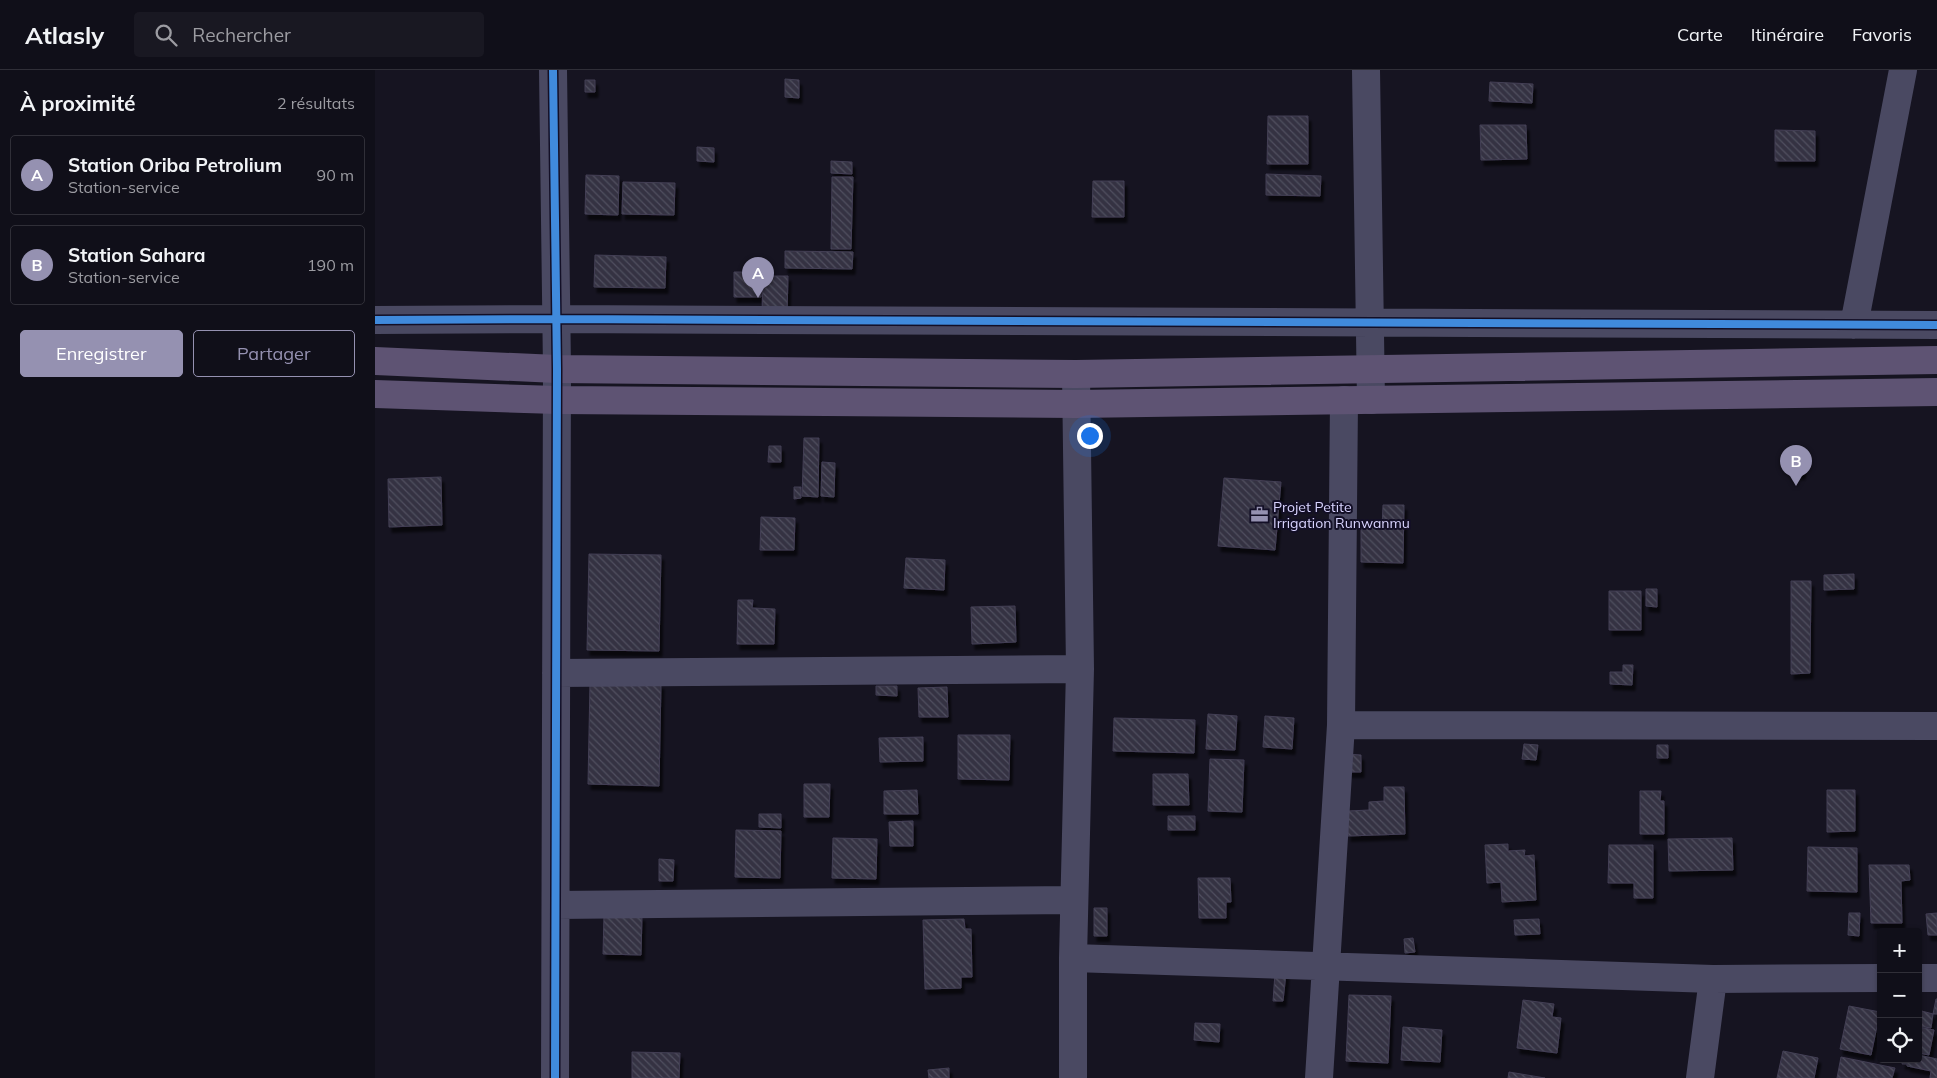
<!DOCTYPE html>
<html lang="fr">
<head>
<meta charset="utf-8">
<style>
  :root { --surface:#100f19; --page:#191822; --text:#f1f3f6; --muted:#9c9ca2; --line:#302f38; --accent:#9591b1 }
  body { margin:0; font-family:Mulish,sans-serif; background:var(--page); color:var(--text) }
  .controls { position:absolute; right:15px; bottom:15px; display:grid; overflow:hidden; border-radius:5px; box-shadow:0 1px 4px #0004 }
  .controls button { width:45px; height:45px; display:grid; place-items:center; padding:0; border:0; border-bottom:1px solid var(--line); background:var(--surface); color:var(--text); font:25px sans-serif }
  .you { position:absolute; left:714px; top:365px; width:18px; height:18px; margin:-12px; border:4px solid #fff; border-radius:50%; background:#1a73e8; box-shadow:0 0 0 8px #1a73e833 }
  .badge { display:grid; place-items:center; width:32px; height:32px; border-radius:50%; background:var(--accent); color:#fff; font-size:16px; font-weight:700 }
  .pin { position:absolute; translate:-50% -41px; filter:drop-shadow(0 1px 2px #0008) }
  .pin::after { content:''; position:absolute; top:26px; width:18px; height:15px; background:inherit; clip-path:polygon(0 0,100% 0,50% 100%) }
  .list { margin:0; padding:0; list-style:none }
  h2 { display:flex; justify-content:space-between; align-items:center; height:65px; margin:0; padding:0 20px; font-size:21px }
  h2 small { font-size:16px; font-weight:400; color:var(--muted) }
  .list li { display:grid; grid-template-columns:32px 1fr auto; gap:15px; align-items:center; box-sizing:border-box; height:80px; margin:0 10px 10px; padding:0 10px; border:1px solid var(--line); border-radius:5px }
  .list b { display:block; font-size:19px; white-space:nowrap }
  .list p { margin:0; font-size:16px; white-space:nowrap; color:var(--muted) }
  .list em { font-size:16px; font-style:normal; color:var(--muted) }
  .actions { display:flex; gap:10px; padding:15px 20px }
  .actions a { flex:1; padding:11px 0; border:1px solid var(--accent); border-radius:5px; text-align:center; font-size:18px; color:var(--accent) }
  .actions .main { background:var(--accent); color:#fff }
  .icon { flex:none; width:28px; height:28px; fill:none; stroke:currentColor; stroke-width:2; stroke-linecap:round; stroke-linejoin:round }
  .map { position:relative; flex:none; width:1562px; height:1008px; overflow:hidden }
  header { display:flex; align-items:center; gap:30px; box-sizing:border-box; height:70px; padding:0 25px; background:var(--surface); border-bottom:1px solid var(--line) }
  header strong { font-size:24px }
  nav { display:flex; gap:28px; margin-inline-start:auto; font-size:18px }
  .search { width:350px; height:45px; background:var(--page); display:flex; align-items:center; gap:12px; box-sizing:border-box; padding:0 18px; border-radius:5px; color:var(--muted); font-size:19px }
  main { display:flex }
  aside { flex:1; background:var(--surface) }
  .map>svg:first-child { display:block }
  .building { fill:url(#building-back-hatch); stroke:#433f54; filter:url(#shadow) }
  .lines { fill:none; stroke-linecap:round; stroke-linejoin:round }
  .street { stroke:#4a4962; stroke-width:28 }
  .primary { stroke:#5e5373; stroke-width:28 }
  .cycleway-casing { stroke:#130f26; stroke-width:11 }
  .cycleway { stroke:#408adc; stroke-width:8 }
  .labels { text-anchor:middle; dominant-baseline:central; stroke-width:4; stroke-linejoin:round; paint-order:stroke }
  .poi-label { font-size:14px; fill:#d9d4ff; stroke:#130f26; text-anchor:start }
</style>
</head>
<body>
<header>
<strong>Atlasly</strong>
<div class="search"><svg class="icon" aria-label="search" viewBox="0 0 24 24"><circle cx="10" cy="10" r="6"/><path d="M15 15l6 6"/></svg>Rechercher</div>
<nav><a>Carte</a><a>Itinéraire</a><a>Favoris</a></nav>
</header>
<main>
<aside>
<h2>À proximité<small>2 résultats</small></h2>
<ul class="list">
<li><span class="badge">A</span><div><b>Station Oriba Petrolium</b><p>Station-service</p></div><em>90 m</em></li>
<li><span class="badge">B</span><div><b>Station Sahara</b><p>Station-service</p></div><em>190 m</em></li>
</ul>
<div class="actions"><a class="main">Enregistrer</a><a>Partager</a></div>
</aside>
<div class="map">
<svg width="1562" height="1008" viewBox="0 0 1562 1008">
  <defs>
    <pattern id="building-back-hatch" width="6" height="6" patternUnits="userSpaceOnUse" patternTransform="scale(1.25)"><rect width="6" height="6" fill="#343243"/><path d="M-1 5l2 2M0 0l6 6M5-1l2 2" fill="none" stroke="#514f5f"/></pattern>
    <filter id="shadow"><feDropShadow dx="3" dy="5.5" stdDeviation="1" flood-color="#0009"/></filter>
  </defs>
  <rect width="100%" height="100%" fill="#161421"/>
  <path class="building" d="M410 9 424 10V28L410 27Z
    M210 10H220V22H210Z
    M1115 12 1158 14 1157 33 1114 31Z
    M893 46H933V94H892Z
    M1105 55H1151L1152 89 1106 90Z
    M1400 60 1440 61V91H1400Z
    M322 77 339 78V92L322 91Z
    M456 91 477 92V104L456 103Z
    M891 104 946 106 945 126 891 125Z
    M211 105 244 106 243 145 210 144Z
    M457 107H478L476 179H456Z
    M718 111H749V147H717Z
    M248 112 300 113 299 145 247 144Z
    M410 181 478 182 477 199 410 198Z
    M220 185 291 187 290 218 219 217Z
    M359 202H386V227H359Z
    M388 206H413L412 245H387Z
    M429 368H444L443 427 427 426Z
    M394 376H406V392H393Z
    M1416 387 1429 388 1427 404 1414 403Z
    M447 392 460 393 459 427 446 426Z
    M66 407 67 455 14 457 13 409Z
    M849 408 906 412 900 480 843 476Z
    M419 417H426V428L419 429Z
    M1008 435H1029L1028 493 986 492V457L1007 458Z
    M386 447 420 448 419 480H385Z
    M214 484 286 485 284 581 212 580Z
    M531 488 570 490 569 520 529 518Z
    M1479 504V519L1449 520V505Z
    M1416 511H1436L1435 603 1416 604Z
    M1271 519H1282V537L1271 536Z
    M1234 521H1266V560H1234Z
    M363 530H378L377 538 400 539 399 574H362Z
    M640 536 641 572 597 574 596 537Z
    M1248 595H1258L1257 615 1235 614V602H1248Z
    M215 612 286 614 284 716 213 714Z
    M501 616H522V626L501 625Z
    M572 617 573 647H544L543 618Z
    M833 644 862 646 860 680 831 679Z
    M890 646 919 648 917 679 888 677Z
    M739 648 820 650 819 683 738 681Z
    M583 665H635L634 710 583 709Z
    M548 667V691L505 692 504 668Z
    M1149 674 1163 675 1161 690 1147 689Z
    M1282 675H1293V688H1282Z
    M970 684 986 685V702H969Z
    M835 689 869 690 867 742 833 741Z
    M778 704H813L814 735H778Z
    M429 714H455L454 747H429Z
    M1009 717H1029L1030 764 973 766V741L994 740V732L1009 731Z
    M542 720 543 744H509V721Z
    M1452 720H1480V761L1452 762Z
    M1265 721H1286L1285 731H1289V764H1265Z
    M384 744H406V758L384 757Z
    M793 746H820V760H793Z
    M538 751V776H515L514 752Z
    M361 760 406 761 405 808 360 807Z
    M458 768 502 769 501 809 457 808Z
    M1357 768 1358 800 1294 801 1293 769Z
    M1133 774V781L1150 780 1149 786 1159 785 1161 830 1127 832 1126 812 1112 813 1110 775Z
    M1234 775H1278V828H1259V813H1233Z
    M1433 777 1482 778V822L1432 821Z
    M284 789 299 790 298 811H284Z
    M1494 795H1534L1535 810 1526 811 1527 853H1496Z
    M823 808H855L856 832H851V848H824Z
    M719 838H732V866H719Z
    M1474 843H1485L1484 866 1473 865Z
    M1562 843V865H1553L1551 844Z
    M229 845 267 846 266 885 228 884Z
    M589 849 590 859H596L597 907H586V918L550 919 548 850Z
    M1164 849 1165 864 1140 865 1139 850Z
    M1038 868 1040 882 1030 883 1029 869Z
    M900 903H911L908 931H898Z
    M974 925 1016 926 1013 993 971 991Z
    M1561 929H1562V944H1558Z
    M1148 930 1179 934 1177 947 1186 948 1182 983 1142 978Z
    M1474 936 1505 942 1496 985 1465 979Z
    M1543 940 1558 944 1556 958 1543 956Z
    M820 953 845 954 844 972 819 970Z
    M1028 957 1067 960 1065 992 1026 990Z
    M1543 957 1559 960 1554 985 1543 983Z
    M1408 981 1443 988 1439 1008H1402Z
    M257 982 305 983 304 1008H257Z
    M1543 985 1562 989V1008H1555L1556 1001 1532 996V994H1527L1528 989H1543Z
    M1466 987 1520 998 1517 1008H1462Z
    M574 998V1008H554L553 1000Z
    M1134 1002 1170 1008H1133Z"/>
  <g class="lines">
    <path class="street" d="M178 0 182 299 180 1008
      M991 0 996 330
      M0 250 181 249 1562 255
      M1479 255 1528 0
      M181 603 705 599
      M966 655 1562 656
      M181 835 699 830
      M698 888 1338 909 1506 908
      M1543 908H1562
      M698 1008V888L705 599 701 304
      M944 1008 966 655 969 330
      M1325 1008 1338 909"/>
    <path class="primary" d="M0 291 182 299 701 304 1562 290
      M0 324 182 330 701 334 1562 322"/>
    <defs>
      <path id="cycleway" d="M178 0 182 299 180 1008
        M0 250 181 249 1562 255"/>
    </defs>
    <use href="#cycleway" class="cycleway-casing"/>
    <use href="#cycleway" class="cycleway"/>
  </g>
  <defs>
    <symbol id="office-bare" viewBox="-9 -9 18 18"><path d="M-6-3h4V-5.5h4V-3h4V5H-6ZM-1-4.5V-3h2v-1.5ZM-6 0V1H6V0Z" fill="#9591b1" stroke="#130f26" stroke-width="2.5" paint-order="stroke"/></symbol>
  </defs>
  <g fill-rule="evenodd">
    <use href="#office-bare" x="872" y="432" width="25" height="25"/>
  </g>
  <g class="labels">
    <g class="poi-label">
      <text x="898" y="437">Projet Petite<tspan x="898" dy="16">Irrigation Runwanmu</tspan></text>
    </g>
  </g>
</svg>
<div class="controls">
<button>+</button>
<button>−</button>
<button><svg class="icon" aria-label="locate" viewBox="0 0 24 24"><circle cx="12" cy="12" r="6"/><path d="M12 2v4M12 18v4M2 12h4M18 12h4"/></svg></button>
</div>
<div class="you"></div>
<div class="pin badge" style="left:383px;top:228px">A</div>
<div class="pin badge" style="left:1421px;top:416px">B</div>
</div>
</main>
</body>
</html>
